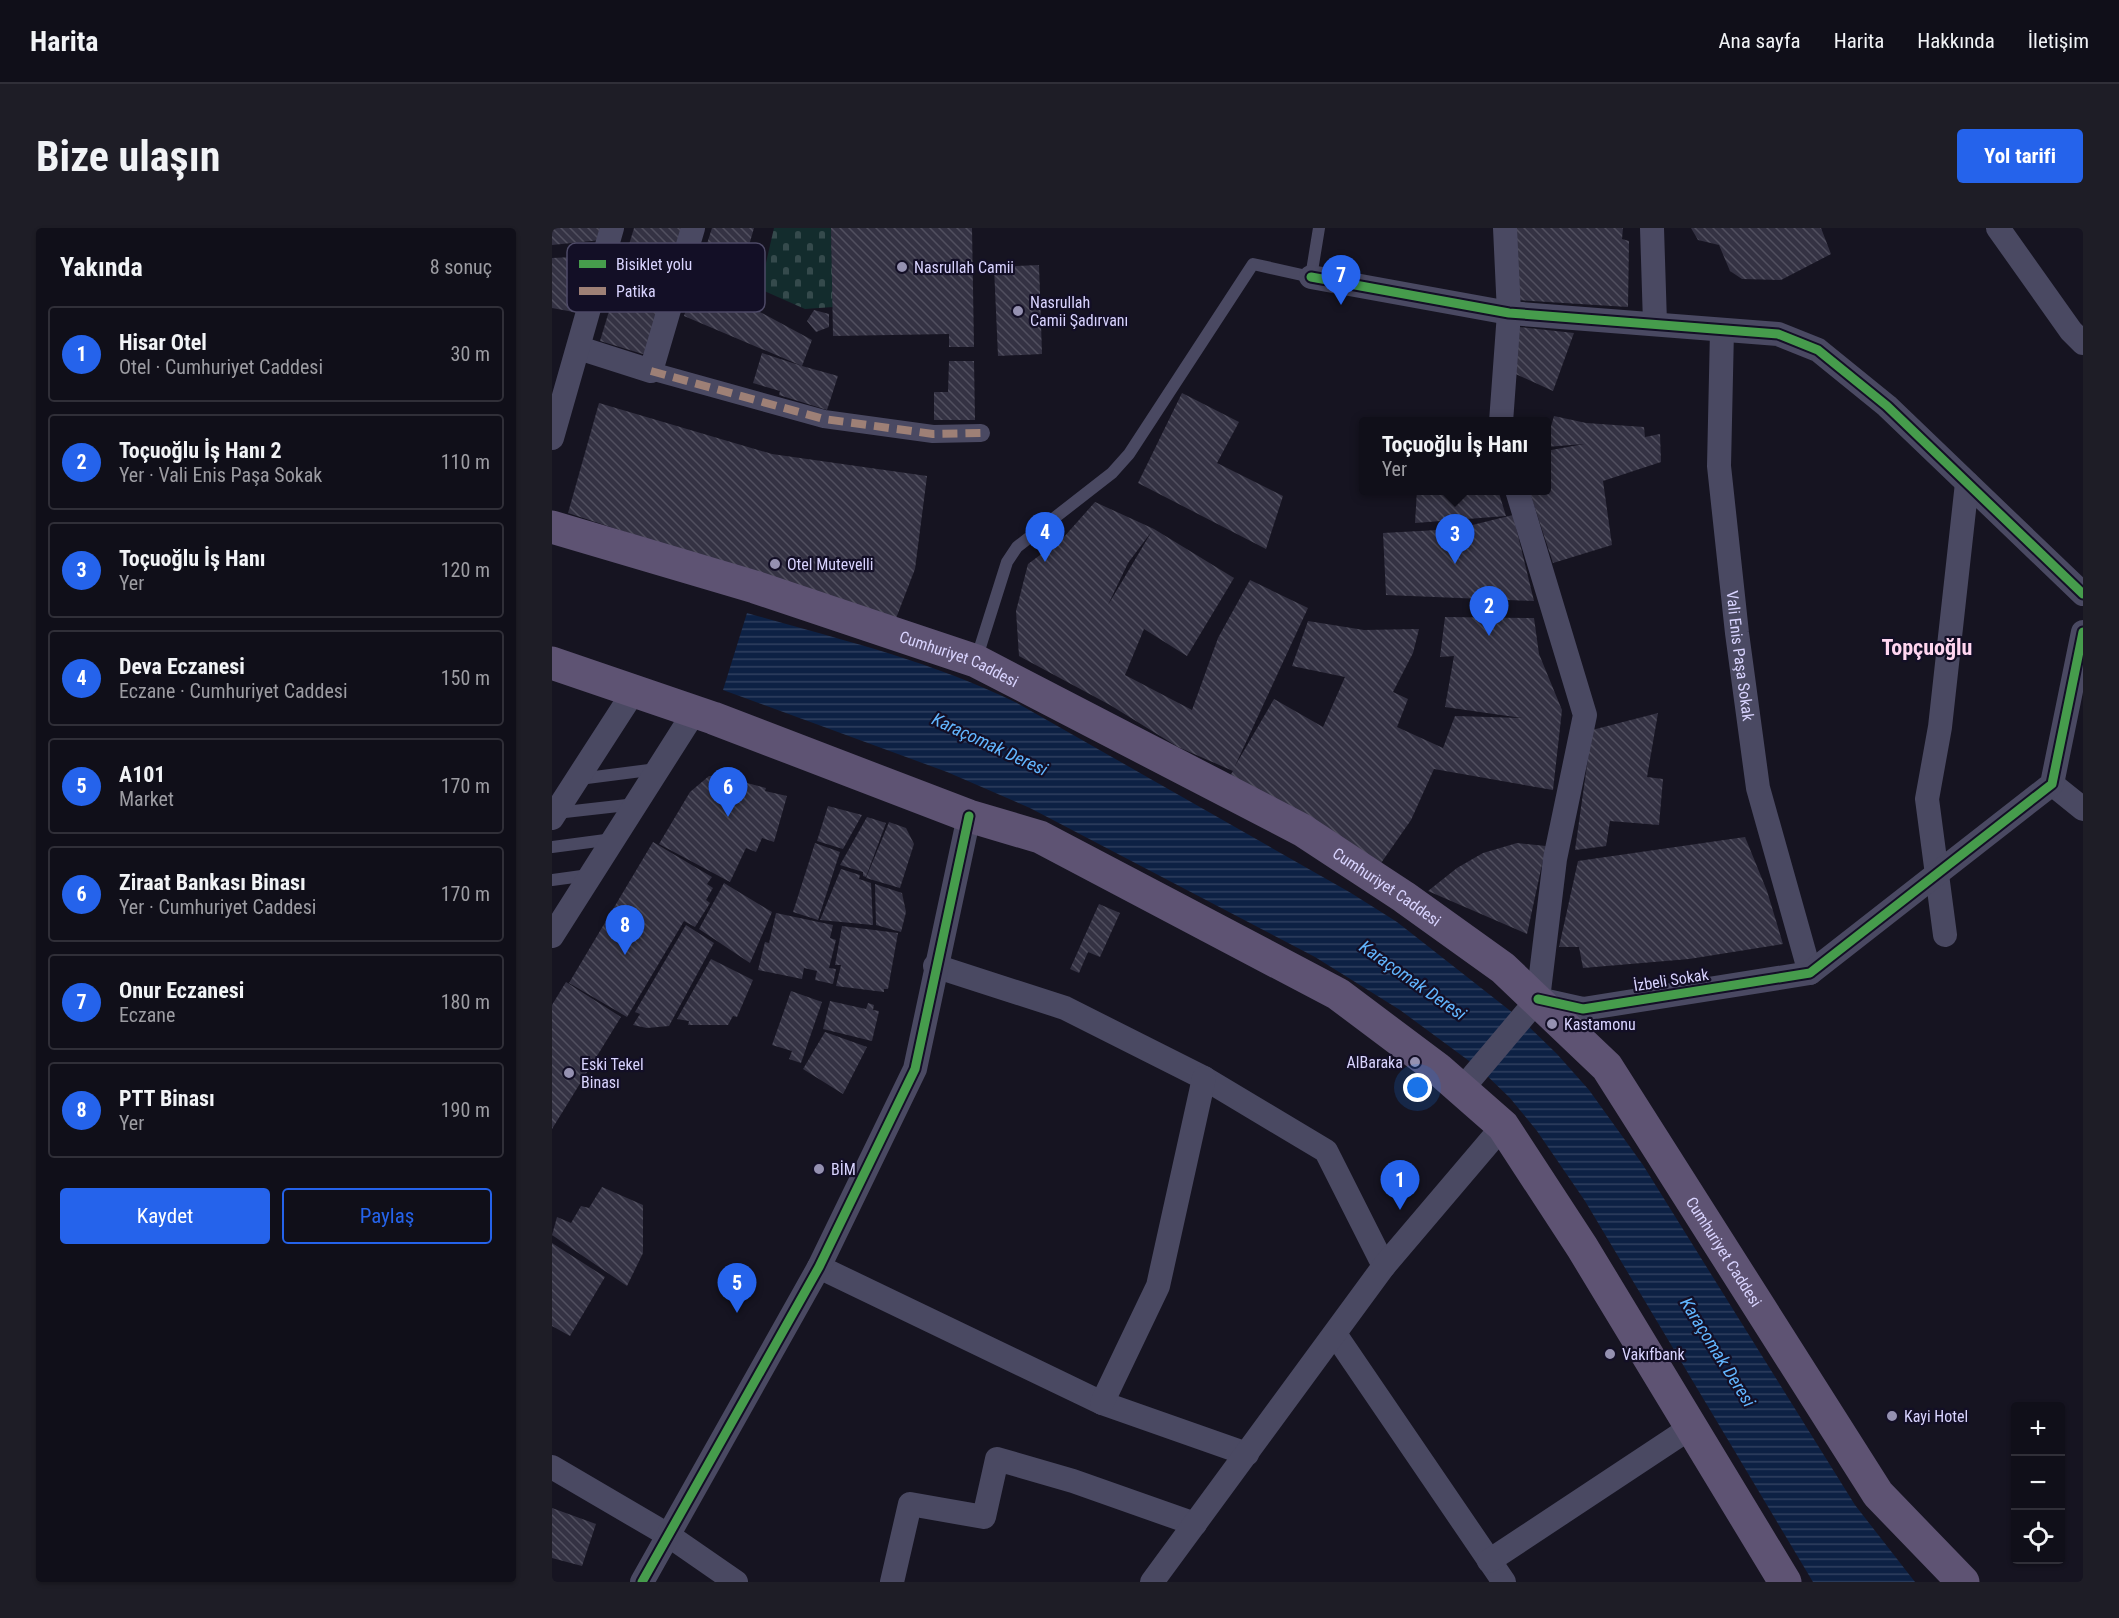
<!DOCTYPE html>
<html lang="tr">
<head>
<meta charset="utf-8">
<style>
  :root { --surface:#100f19; --page:#1e1d26; --text:#f1f3f6; --muted:#9c9ca2; --line:#302f38; --accent:#2563eb }
  body { margin:0; font-family:"Roboto Condensed",sans-serif; background:var(--page); color:var(--text) }
  .controls { position:absolute; right:18px; bottom:18px; display:grid; overflow:hidden; border-radius:6px; box-shadow:0 2px 4px #0004 }
  .controls button { width:54px; height:54px; display:grid; place-items:center; padding:0; border:0; border-bottom:2px solid var(--line); background:var(--surface); color:var(--text); font:30px sans-serif }
  .you { position:absolute; left:866px; top:860px; width:21px; height:21px; margin:-15px; border:4px solid #fff; border-radius:50%; background:#1a73e8; box-shadow:0 0 0 9px #1a73e833 }
  .badge { display:grid; place-items:center; width:39px; height:39px; border-radius:50%; background:var(--accent); color:#fff; font-size:20px; font-weight:700 }
  .pin { position:absolute; translate:-50% -50px; filter:drop-shadow(0 2px 3px #0008) }
  .pin::after { content:''; position:absolute; top:32px; width:21px; height:18px; background:inherit; clip-path:polygon(0 0,100% 0,50% 100%) }
  .popup { position:absolute; left:807px; top:189px; width:192px; height:78px; box-sizing:border-box; display:grid; place-content:center; border-radius:6px; background:var(--surface); filter:drop-shadow(0 2px 4px #0005); font-size:20px; white-space:nowrap; color:var(--muted) }
  .popup b { font-size:22px; color:var(--text) }
  .popup::after { content:''; position:absolute; left:50%; top:100%; margin-left:-12px; border:12px solid transparent; border-top-color:var(--surface) }
  .list { margin:0; padding:0; list-style:none }
  h2 { display:flex; justify-content:space-between; align-items:center; height:78px; margin:0; padding:0 24px; font-size:26px }
  h2 small { font-size:20px; font-weight:400; color:var(--muted) }
  .list li { display:grid; grid-template-columns:39px 1fr auto; gap:18px; align-items:center; box-sizing:border-box; height:96px; margin:0 12px 12px; padding:0 12px; border:2px solid var(--line); border-radius:6px }
  .list b { display:block; font-size:22px; white-space:nowrap }
  .list p { margin:0; font-size:20px; white-space:nowrap; color:var(--muted) }
  .list em { font-size:20px; font-style:normal; color:var(--muted) }
  .actions { display:flex; gap:12px; padding:18px 24px }
  .actions a { flex:1; padding:14px 0; border:2px solid var(--accent); border-radius:6px; text-align:center; font-size:21px; color:var(--accent) }
  .actions .main { background:var(--accent); color:#fff }
  .icon { flex:none; width:33px; height:33px; fill:none; stroke:currentColor; stroke-width:2; stroke-linecap:round; stroke-linejoin:round }
  .map { position:relative; flex:none; width:1531px; height:1354px; overflow:hidden; border-radius:6px }
  header { display:flex; align-items:center; gap:36px; box-sizing:border-box; height:84px; padding:0 30px; background:var(--surface); border-bottom:2px solid var(--line) }
  header strong { font-size:28px }
  nav { display:flex; gap:33px; margin-inline-start:auto; font-size:21px }
  .intro { display:flex; align-items:center; justify-content:space-between; box-sizing:border-box; height:144px; padding:0 36px }
  h1 { margin:0; font-size:42px }
  .button { padding:15px 27px; border-radius:6px; background:var(--accent); color:#fff; font-size:21px; font-weight:700 }
  main { display:flex; gap:36px; padding:0 36px }
  aside { flex:1; background:var(--surface); border-radius:6px; box-shadow:0 2px 4px #0004 }
  .map>svg:first-child { display:block }
  .cemetery { fill:url(#cemetery-stones) }
  .water { fill:url(#water-rules) }
  .building { fill:url(#building-back-hatch); fill-rule:evenodd }
  .lines { fill:none; stroke-linecap:round; stroke-linejoin:round }
  .service { stroke:#4a4962; stroke-width:12 }
  .pedestrian { stroke:#4a4962; stroke-width:18 }
  .minor { stroke:#4a4962; stroke-width:24 }
  .primary { stroke:#5e5373; stroke-width:33 }
  .quiet { stroke:#9e8076; stroke-width:8; stroke-dasharray:15 8; stroke-linecap:butt }
  .cycleway-casing { stroke:#130f26; stroke-width:13 }
  .cycleway { stroke:#469c4c; stroke-width:9 }
  .poi-dot { fill:#9591b1; stroke:#130f26; stroke-width:2 }
  .labels { text-anchor:middle; dominant-baseline:central; stroke-width:4.5; stroke-linejoin:round; paint-order:stroke }
  .poi-label { font-size:16px; fill:#d9d4ff; stroke:#130f26; text-anchor:start }
  .street-label { font-size:16px; fill:#d9d4ff; stroke:#130f26 }
  .water-label { font-size:18px; font-style:italic; fill:#62b6ff; stroke:#130f26 }
  .district-label { font-size:22px; font-weight:bold; fill:#ffd6f0; stroke:#130f26 }
  .key { fill:#130f26; stroke:#4e4a67; stroke-width:1.5 }
  .key-label { font-size:16px; fill:#d9d4ff }
</style>
</head>
<body>
<header>
<strong>Harita</strong>
<nav><a>Ana sayfa</a><a>Harita</a><a>Hakkında</a><a>İletişim</a></nav>
</header>
<div class="intro"><h1>Bize ulaşın</h1><a class="button">Yol tarifi</a></div>
<main>
<aside>
<h2>Yakında<small>8 sonuç</small></h2>
<ul class="list">
<li><span class="badge">1</span><div><b>Hisar Otel</b><p>Otel · Cumhuriyet Caddesi</p></div><em>30 m</em></li>
<li><span class="badge">2</span><div><b>Toçuoğlu İş Hanı 2</b><p>Yer · Vali Enis Paşa Sokak</p></div><em>110 m</em></li>
<li><span class="badge">3</span><div><b>Toçuoğlu İş Hanı</b><p>Yer</p></div><em>120 m</em></li>
<li><span class="badge">4</span><div><b>Deva Eczanesi</b><p>Eczane · Cumhuriyet Caddesi</p></div><em>150 m</em></li>
<li><span class="badge">5</span><div><b>A101</b><p>Market</p></div><em>170 m</em></li>
<li><span class="badge">6</span><div><b>Ziraat Bankası Binası</b><p>Yer · Cumhuriyet Caddesi</p></div><em>170 m</em></li>
<li><span class="badge">7</span><div><b>Onur Eczanesi</b><p>Eczane</p></div><em>180 m</em></li>
<li><span class="badge">8</span><div><b>PTT Binası</b><p>Yer</p></div><em>190 m</em></li>
</ul>
<div class="actions"><a class="main">Kaydet</a><a>Paylaş</a></div>
</aside>
<div class="map">
<svg width="1531" height="1354" viewBox="0 0 1531 1354">
  <defs>
    <pattern id="cemetery-stones" width="16" height="16" patternUnits="userSpaceOnUse" patternTransform="scale(1.5)"><rect width="16" height="16" fill="#132c2d"/><path d="M2 7V4a2 2 0 0 1 4 0v3zM10 15v-3a2 2 0 0 1 4 0v3z" fill="#354a4c"/></pattern>
    <pattern id="water-rules" width="6" height="5" patternUnits="userSpaceOnUse" patternTransform="scale(1.5)"><rect width="6" height="5" fill="#0d2144"/><path d="M0 2.5h6" fill="none" stroke="#304060"/></pattern>
    <pattern id="building-back-hatch" width="6" height="6" patternUnits="userSpaceOnUse" patternTransform="scale(1.5)"><rect width="6" height="6" fill="#343243"/><path d="M-1 5l2 2M0 0l6 6M5-1l2 2" fill="none" stroke="#514f5f"/></pattern>
  </defs>
  <rect width="100%" height="100%" fill="#161421"/>
  <path class="cemetery" d="M222 0H279L281 79 253 81 208 61Z"/>
  <path class="water" d="M195 385C286 411 380 433 465 475L799 665 845 694 970 792 1005 826 1037 862 1091 937 1303 1277 1363 1354H1261L1033 973 985 903 958 870 928 841 848 782 763 729 478 580 395 544 171 462Z"/>
  <path class="building" d="M0 0H51L49 12 0 17Z
    M82 0H131L94 127 48 113Z
    M160 0H202L182 70 260 112 250 138 286 148 275 182 227 167 228 163 201 155 210 125 250 138 132 88Z
    M279 0H420L422 119H397V106L281 108Z
    M964 0H1071L1070 11 1077 13 1076 79 965 72Z
    M1139 0H1269L1279 26 1229 52 1190 51 1178 43 1167 17 1146 12Z
    M41 28 27 85 0 80V30Z
    M487 37 490 126 446 128 442 39Z
    M262 82 277 86V99L264 104 255 93Z
    M967 99 1022 105 1001 163 957 143Z
    M397 133H422L423 192H382V164H396Z
    M630 165 687 194 665 235 731 268 714 321 586 255Z
    M47 175 220 226 375 248 363 341 343 393 16 285Z
    M1002 188 1034 195 1092 199 1093 209 1108 206 1109 234 1051 253 1060 317 1001 335 977 262H994V223L1032 216 994 219V203L998 202Z
    M865 262H946L954 288 863 295Z
    M543 274 602 301 682 350 635 428 592 401 573 447 640 482 666 410 698 352 756 380 683 538 722 471 771 499 793 449 740 438 756 393 812 402 867 401 861 425 841 464 856 471 845 499 891 520 903 488 970 490 893 479 902 428 888 429 893 389 982 390 987 426 1010 482 1001 562 882 541 859 592 827 638 670 560 681 543 626 519 558 477 467 428 464 383 476 336 511 310ZM600 303 556 377 576 335Z
    M961 287 982 373 834 367 831 305 904 301Z
    M1106 485 1095 549 1111 551 1107 597 1058 593 1054 618 1023 622 1040 502Z
    M157 548H169L214 560 213 563 235 568 222 614 210 610 204 624 194 620 178 654 107 616 138 564Z
    M276 578 310 587 291 621 265 613Z
    M315 589 334 595 314 649 311 648V644L288 637Z
    M337 594 354 600 362 616 348 660 314 650Z
    M1193 609 1215 663 1231 716 1137 731 1031 740 1027 719H1007L1026 633Z
    M101 614 160 649 155 656 161 660 154 672 158 675 143 699 132 693 75 789 17 755Z
    M263 615 288 624 266 692 241 684Z
    M965 615 994 618 975 706 876 663 905 640 931 625Z
    M289 641 308 647 307 651 319 655 321 697 268 692Z
    M172 655 220 684 198 735 147 701Z
    M323 656 350 665 354 684 349 704 324 697Z
    M547 676 568 685 548 729 536 724 527 745 518 741Z
    M224 685 281 697 278 710 284 712 277 740 284 741 281 756 263 752 265 743 252 740 250 751 206 742 213 714 217 715Z
    M134 697 162 715 117 798 95 800 81 797 88 786 83 784Z
    M290 698 346 705 336 761H332V764L284 758 289 737H283Z
    M159 731 201 752 185 789 181 788 176 797H136L137 793 125 791Z
    M14 754 69 789 0 901V777Z
    M239 763 270 774 249 835 237 831 240 823 220 817Z
    M278 773 314 781 316 775 322 777 321 782 327 783 320 813 271 801Z
    M273 804 315 819 291 866 251 841Z
    M50 959 91 977V1025L75 1058 0 1007 5 989 19 995 29 978 37 980Z
    M0 1015 53 1049 18 1108 0 1098Z
    M0 1280 44 1296 30 1338 0 1330Z"/>
  <g class="lines">
    <path class="service" d="M424 432 455 334 465 319 560 245 577 226 701 36 759 49 767 0
      M27 551 105 541
      M4 585 84 576
      M0 619 61 611
      M0 652 37 647"/>
    <path class="pedestrian" d="M99 143 272 191 381 206 429 205"/>
    <g class="minor">
      <path d="M1100 0 1103 95"/>
      <path d="M1446 0 1519 103 1531 115"/>
      <path d="M759 49 957 85 1226 106 1266 122 1335 178 1531 366"/>
      <path id="s1" d="M1170 102 1167 238 1185 405 1206 560 1258 745"/>
      <path d="M27 120 99 143 141 0"/>
      <path d="M949 194 957 85 953 0"/>
      <path d="M0 210 60 0"/>
      <path d="M1500 556 1531 581"/>
      <path d="M0 590 82 463"/>
      <path d="M1393 707 1375 571 1388 499 1415 255"/>
      <path d="M0 708 143 483"/>
      <path d="M383 738 513 780 652 850 774 923 832 1038"/>
      <path d="M986 771 1031 781 1258 745 1500 556 1531 404"/>
      <path d="M910 861 986 771 1003 631 1033 487 965 262"/>
      <path d="M267 1039 550 1175 695 1226"/>
      <path d="M783 1106 952 1354"/>
      <path d="M550 1175 606 1058 652 850"/>
      <path d="M0 1239 116 1307 184 1354"/>
      <path d="M937 1333 1138 1200"/>
      <path d="M90 1354 267 1039 363 841 417 588"/>
      <path d="M340 1354 358 1276 432 1289 445 1231 521 1253 643 1296"/>
      <path d="M600 1354 832 1038 951 898"/>
    </g>
    <g class="primary">
      <path id="s2" d="M0 299 203 359 424 433 750 602 852 669 951 740 1055 839 1326 1266 1411 1354"/>
      <path d="M0 435 161 490 417 588 488 609 786 766 886 841 951 898 1030 1019 1233 1354"/>
    </g>
    <path class="quiet" d="M99 143 272 191 381 206 429 205"/>
    <defs>
      <path id="cycleway" d="M759 49 957 85 1226 106 1266 122 1335 178 1531 366
        M986 771 1031 781 1258 745 1500 556 1531 404
        M90 1354 267 1039 363 841 417 588"/>
    </defs>
    <use href="#cycleway" class="cycleway-casing"/>
    <use href="#cycleway" class="cycleway"/>
  </g>
  <g class="poi-dot">
    <circle cx="350" cy="39" r="6"/>
    <circle cx="466" cy="83" r="6"/>
    <circle cx="223" cy="336" r="6"/>
    <circle cx="1000" cy="796" r="6"/>
    <circle cx="863" cy="834" r="6"/>
    <circle cx="17" cy="845" r="6"/>
    <circle cx="267" cy="941" r="6"/>
    <circle cx="1058" cy="1126" r="6"/>
    <circle cx="1340" cy="1188" r="6"/>
  </g>
  <g class="labels">
    <g class="poi-label">
      <text x="362" y="39">Nasrullah Camii</text>
      <text x="478" y="74">Nasrullah<tspan x="478" dy="18">Camii Şadırvanı</tspan></text>
      <text x="235" y="336">Otel Mutevelli</text>
      <text x="1012" y="796">Kastamonu</text>
      <text x="851" y="834" text-anchor="end">AlBaraka</text>
      <text x="29" y="836">Eski Tekel<tspan x="29" dy="18">Binası</tspan></text>
      <text x="279" y="941">BİM</text>
      <text x="1070" y="1126">Vakıfbank</text>
      <text x="1352" y="1188">Kayi Hotel</text>
    </g>
    <g class="street-label">
      <text stroke="none"><textPath href="#s1" startOffset="327">Vali Enis Paşa Sokak</textPath></text>
      <text stroke="none"><textPath href="#s2" startOffset="428">Cumhuriyet Caddesi</textPath></text>
      <text stroke="none"><textPath href="#s2" startOffset="914">Cumhuriyet Caddesi</textPath></text>
      <text transform="translate(1119 752) rotate(-9)">İzbeli Sokak</text>
      <text stroke="none"><textPath href="#s2" startOffset="1418">Cumhuriyet Caddesi</textPath></text>
    </g>
    <g class="water-label">
      <text transform="translate(438 516) rotate(25)">Karaçomak Deresi</text>
      <text transform="translate(861 752) rotate(35)">Karaçomak Deresi</text>
      <text transform="translate(1166 1124) rotate(58)">Karaçomak Deresi</text>
    </g>
    <g class="district-label">
      <text x="1375" y="419">Topçuoğlu</text>
    </g>
  </g>
  <rect x="15" y="15" width="198" height="69" rx="9" class="key"/>
  <rect x="27" y="32" width="27" height="8" fill="#469c4c"/>
  <rect x="27" y="59" width="27" height="8" fill="#9e8076"/>
  <g class="key-label">
    <text x="64" y="42">Bisiklet yolu</text>
    <text x="64" y="69">Patika</text>
  </g>
</svg>
<div class="controls">
<button>+</button>
<button>−</button>
<button><svg class="icon" aria-label="locate" viewBox="0 0 24 24"><circle cx="12" cy="12" r="6"/><path d="M12 2v4M12 18v4M2 12h4M18 12h4"/></svg></button>
</div>
<div class="you"></div>
<div class="pin badge" style="left:848px;top:982px">1</div>
<div class="pin badge" style="left:937px;top:408px">2</div>
<div class="pin badge" style="left:903px;top:336px">3</div>
<div class="popup"><b>Toçuoğlu İş Hanı</b>Yer</div>
<div class="pin badge" style="left:493px;top:334px">4</div>
<div class="pin badge" style="left:185px;top:1085px">5</div>
<div class="pin badge" style="left:176px;top:589px">6</div>
<div class="pin badge" style="left:789px;top:77px">7</div>
<div class="pin badge" style="left:73px;top:727px">8</div>
</div>
</main>
</body>
</html>
